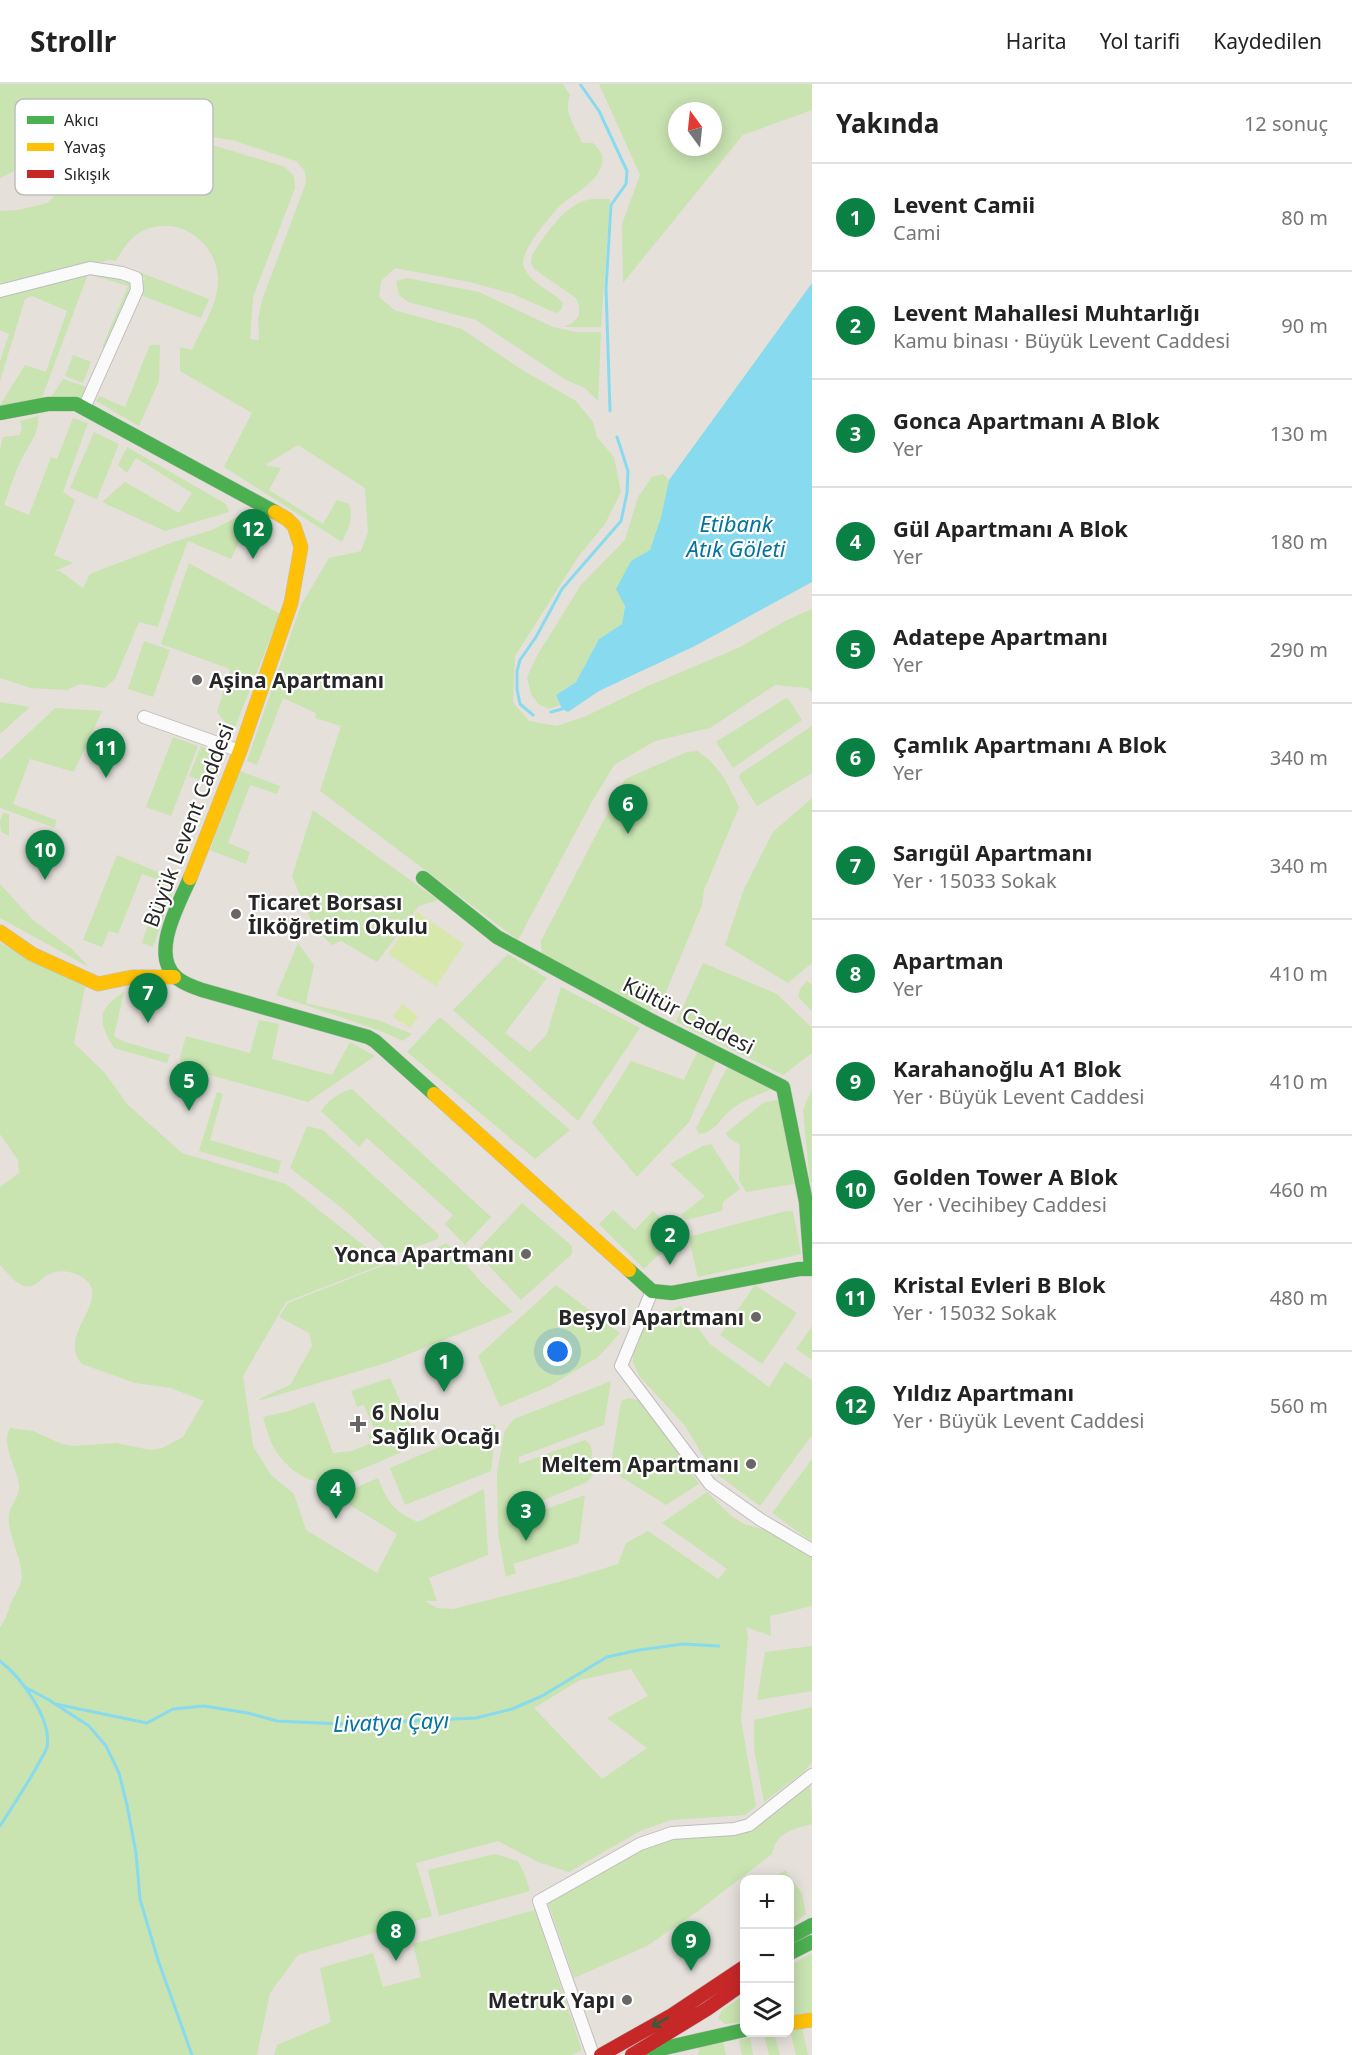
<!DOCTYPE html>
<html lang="tr">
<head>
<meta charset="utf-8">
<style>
  :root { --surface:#fff; --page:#f2f2f2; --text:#222; --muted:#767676; --line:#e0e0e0; --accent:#0b8043 }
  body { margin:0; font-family:"Noto Sans",sans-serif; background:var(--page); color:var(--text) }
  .controls { position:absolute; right:18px; bottom:18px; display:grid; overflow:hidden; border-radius:12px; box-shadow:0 3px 15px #0003 }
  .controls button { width:54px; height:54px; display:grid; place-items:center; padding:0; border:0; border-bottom:2px solid var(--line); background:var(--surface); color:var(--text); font:30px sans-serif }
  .compass { position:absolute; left:668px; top:18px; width:54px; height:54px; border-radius:50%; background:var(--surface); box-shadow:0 3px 15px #0003; rotate:345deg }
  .you { position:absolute; left:558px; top:1268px; width:21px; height:21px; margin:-15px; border:4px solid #fff; border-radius:50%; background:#1a73e8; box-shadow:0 0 0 9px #1a73e833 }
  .badge { display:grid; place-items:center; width:39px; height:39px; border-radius:50%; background:var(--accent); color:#fff; font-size:20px; font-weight:700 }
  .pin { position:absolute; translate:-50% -50px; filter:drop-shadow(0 2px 3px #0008) }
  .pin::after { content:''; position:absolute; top:32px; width:21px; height:18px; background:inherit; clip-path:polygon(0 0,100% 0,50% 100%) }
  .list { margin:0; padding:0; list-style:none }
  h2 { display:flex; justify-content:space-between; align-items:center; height:78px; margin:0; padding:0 24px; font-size:26px }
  h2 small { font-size:20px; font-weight:400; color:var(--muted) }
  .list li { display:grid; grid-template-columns:39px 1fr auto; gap:18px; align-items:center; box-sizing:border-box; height:108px; padding:0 24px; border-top:2px solid var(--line) }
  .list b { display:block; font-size:22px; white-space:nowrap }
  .list p { margin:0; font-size:20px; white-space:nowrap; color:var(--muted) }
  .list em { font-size:20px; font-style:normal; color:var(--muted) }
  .icon { flex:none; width:33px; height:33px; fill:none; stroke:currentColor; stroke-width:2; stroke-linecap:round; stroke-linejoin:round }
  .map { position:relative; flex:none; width:812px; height:1971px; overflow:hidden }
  header { display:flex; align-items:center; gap:36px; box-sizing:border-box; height:84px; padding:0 30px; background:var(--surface); border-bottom:2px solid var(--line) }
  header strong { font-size:28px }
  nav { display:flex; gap:33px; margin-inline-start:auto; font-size:21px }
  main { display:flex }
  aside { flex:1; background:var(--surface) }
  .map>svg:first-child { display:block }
  .green { fill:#c9e3b1; fill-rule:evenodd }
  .pitch { fill:#d7e8ad }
  .water { fill:#88dbee }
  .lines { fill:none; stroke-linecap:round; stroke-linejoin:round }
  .stream { stroke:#88dbee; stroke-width:3 }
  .street-casing { stroke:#bfbdbd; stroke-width:14 }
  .fast-casing { stroke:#bfbdbd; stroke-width:15 }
  .slow-casing { stroke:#bfbdbd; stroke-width:15 }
  .jam-casing { stroke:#bfbdbd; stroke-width:15 }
  .street { stroke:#fbfafa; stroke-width:12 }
  .fast { stroke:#4caf50; stroke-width:14 }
  .slow { stroke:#ffc107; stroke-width:14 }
  .jam { stroke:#c62828; stroke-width:14 }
  .oneway { stroke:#355d37 }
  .poi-dot { fill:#696765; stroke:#fff; stroke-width:2 }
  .labels { text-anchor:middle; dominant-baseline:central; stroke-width:4.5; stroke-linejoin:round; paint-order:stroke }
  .poi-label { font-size:21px; font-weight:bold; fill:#262626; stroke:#fff; text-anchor:end }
  .street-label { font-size:21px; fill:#262626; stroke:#fff }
  .water-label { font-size:22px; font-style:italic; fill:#04739d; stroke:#fff }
  .key { fill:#fff; stroke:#bebebe; stroke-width:1.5 }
  .key-label { font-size:16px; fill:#262626 }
</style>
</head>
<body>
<header>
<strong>Strollr</strong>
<nav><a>Harita</a><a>Yol tarifi</a><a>Kaydedilen</a></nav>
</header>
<main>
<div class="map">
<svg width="812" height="1971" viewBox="0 0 812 1971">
  <rect width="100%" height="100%" fill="#e6e0db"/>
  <path class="green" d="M0 0H563L570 11C563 29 575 42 582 59H593C599 65 604 71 602 80 596 101 571 110 557 125 547 136 517 171 524 184 530 197 548 206 559 215L563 219 561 226 557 229 551 227 513 210 470 198 395 184 381 197 379 213 394 226 462 245 519 284 576 317 593 338 597 353 614 373 621 408 605 440 578 473 515 572 513 618 529 637 557 642 584 633 648 602 738 564 787 536 812 525V609L808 604 775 601 710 644 655 657 614 681 590 721 518 856 320 707 341 642 315 634 316 629 283 614 257 681 247 677 301 521 329 474 361 467 368 448 365 404 298 361 265 381 281 384 269 406 323 440 337 416 349 420C354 434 348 445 342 458L224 383 252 329 180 287V263L192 266C201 245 218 220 218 197 218 155 172 126 136 151 127 158 121 168 116 177L110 176 0 203V127L19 126 47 119 81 85 109 75 140 60 166 54 209 60 285 83 294 92 295 104 253 213 250 255 259 256 258 234 263 213 306 99 305 87 296 77 232 56 167 47 111 61 97 69 75 71 67 69 36 77 0 94Z
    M599 0H812V26L743 51 623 199 622 140 640 91ZM677 27H713V63H677Z
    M610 115 601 243H564L572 239 579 232V222L576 214 534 185 531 179 532 171C543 154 561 126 581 118 589 114 601 115 610 115Z
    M134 186 209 215 201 234 138 210 145 194 133 189Z
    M89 187 131 196V206L106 265 102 263 128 202 88 190 40 319 0 321 25 281 46 288 67 227 32 212 25 215 0 297V277L9 250 0 246V208Z
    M407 194 479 208 553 243 575 248H601L598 317 585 304 566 296 476 236 408 218 399 211 396 197Z
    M150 261H160L159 297 139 342 96 317 99 312 125 323Z
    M73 271 91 278 83 299 65 292Z
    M63 295 89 304 83 317 50 315Z
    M38 332C39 347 33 355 26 367 17 381 10 405 4 421L29 431 51 373 57 375 73 334 88 339 63 408 75 416 54 471 73 479 55 487H60L83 504 90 490 173 458 212 446 237 433 263 446 259 452 244 447 231 475 188 457 171 502 158 543 139 538 115 595 105 604 80 600 67 606 31 604 0 594V366L3 353 20 351 22 343 20 337Z
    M94 348 119 360 97 415 70 404Z
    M127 363 226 420 229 428 165 447 102 418 125 398 179 429 192 409 136 374 127 389 118 381Z
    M663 390 669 396 661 433 650 467 631 477 622 540 599 555 576 598 556 611 560 621 549 625 538 620 531 610 527 593 538 570 581 501 625 456 638 413 652 393Z
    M189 479 280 530 233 648 217 628 230 585 161 560Z
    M144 557 170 566 153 613 128 605Z
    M786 614 790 617 802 636 733 684 716 658Z
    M0 618 30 623 0 650Z
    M55 624 102 627 74 688 30 675 13 720 56 736 55 744 0 724V676Z
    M812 642V689L757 722 739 694 740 690Z
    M173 653 198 662 171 732 146 723Z
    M201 662 221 670 209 700 189 692Z
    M697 667C718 679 729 702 739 723L704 806 702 821 661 920 645 929 542 872 541 857 625 695 687 668Z
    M240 687 280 702 277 710 250 701 228 759 250 768 246 780 210 766Z
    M812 714V879L788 899 725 861 744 805 773 748Z
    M313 726 438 816 419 822 377 878 341 857 332 861 314 844 292 792Z
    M3 729 9 730V752L1 748 0 737Z
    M117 771 177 796 153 863 142 859 162 797 142 790 118 850 109 847 102 863 83 856Z
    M0 800 33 836 72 865 89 883 0 834Z
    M0 859 85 903 74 959 105 989 127 1020 182 1069 286 1100 386 1179 286 1218 243 1292 253 1362 271 1391 294 1410 306 1446 377 1489 397 1450 342 1416 346 1408 378 1394C388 1419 393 1427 418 1438L484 1405 488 1471 429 1494 437 1517H425L437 1524 453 1525 570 1495 618 1480 626 1459 648 1447 718 1495 727 1485 662 1439 707 1408 731 1432 744 1440 762 1445 812 1471V1522L770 1532 771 1552 746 1543 748 1553 741 1636 756 1722 746 1731 671 1736 640 1747 569 1788 538 1778 498 1757 416 1779 432 1832 298 1871 270 1909 257 1971H0V1543C5 1538 8 1527 11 1519 14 1512 19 1505 21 1498 26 1481 6 1451 9 1430 11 1419 21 1411 19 1400 17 1384 0 1359 10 1344L33 1347 62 1360 73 1362 116 1359 150 1366 162 1364 183 1353 204 1317 171 1304 135 1299 82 1280C57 1253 107 1219 88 1198 79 1188 61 1184 49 1190 40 1194 37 1204 25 1202 15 1200 7 1188 0 1181V1103L19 1089 18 1076 0 1050ZM631 1585 648 1612 607 1634 647 1664 602 1695 534 1624 580 1596Z
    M298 859 314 881 306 919 378 936 412 950 403 957 381 947 276 911Z
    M508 870 547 894 505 949 530 968 547 950 561 903 640 944 578 1037 453 926Z
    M703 879 777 910 812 944V969L783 991 676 938Z
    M807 897 812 901V927L798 913 800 905Z
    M124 908 114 952 122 957 170 971 167 979 114 964C98 937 96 926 124 908Z
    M440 933 570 1046 535 1075 407 968Z
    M259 936 279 940 272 975 332 991 350 958 375 972 308 1018 181 983 180 973 186 952 250 969Z
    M698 966 717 975 689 1038 637 1093 592 1039 631 977 684 996Z
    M728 982 774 1004C761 1010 745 1015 733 1024 721 1033 716 1048 699 1050L696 1044Z
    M352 1005 491 1133 465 1161 445 1140 453 1131 367 1054 359 1063 321 1027C329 1016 339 1008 352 1005Z
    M812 1005V1098H810L803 1026Z
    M217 1008 223 1010 210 1056 281 1077 278 1090 199 1067Z
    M775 1016 779 1017 794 1100 746 1108 739 1096 740 1061 728 1053 726 1049 763 1019Z
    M307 1042 323 1046 438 1150V1155L393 1171 343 1125 290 1084Z
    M711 1060 740 1105 723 1118 722 1127 686 1136 681 1131 705 1112 670 1080 703 1062Z
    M522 1119 572 1162V1170L521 1216 476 1168Z
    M613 1126 635 1146 653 1127 676 1148 681 1164 657 1172 644 1185 599 1140Z
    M786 1127H793L801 1170 698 1193 688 1153Z
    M447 1159 482 1199 513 1228 389 1278 258 1317 261 1314 290 1301 312 1262 309 1249 279 1233 288 1219 387 1180 397 1182Z
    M556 1201 620 1249 598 1273 550 1302 500 1323 478 1272Z
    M755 1201 797 1229 762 1280 720 1251Z
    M681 1222 710 1260 769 1303 785 1278 812 1296V1351L760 1422 711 1386 686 1343 640 1293 633 1279V1270L646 1236Z
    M812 1242V1276L796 1265Z
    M390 1294 419 1360C397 1370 341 1397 318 1397 301 1396 282 1378 274 1364 269 1355 266 1343 263 1333L286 1328 314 1318 333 1369 352 1367 371 1359 368 1350 375 1347 364 1321 357 1323 351 1307Z
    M611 1297 604 1341 519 1373V1380L585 1356 591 1362 594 1390 587 1398 515 1428 518 1435 585 1411 579 1459 513 1480 516 1489 506 1493 498 1449 497 1388 505 1346 514 1335Z
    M628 1314 642 1317 699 1400 666 1421 610 1386 621 1317Z
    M492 1340 496 1341 491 1387 405 1421 390 1384 477 1347 480 1354 486 1344Z
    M812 1375V1458L772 1429Z
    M812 1562V1607L757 1616 765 1568Z
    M812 1623V1678L804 1688 764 1718 754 1665V1636Z
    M810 1697 812 1740C792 1746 777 1747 772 1770L698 1827 647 1862 574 1894 548 1819 640 1766 671 1755 747 1745Z
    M495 1770 518 1777 525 1791 530 1807 439 1832 428 1786Z
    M785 1786 802 1809 806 1830 790 1842V1796L773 1795Z
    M535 1826 582 1966 572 1971H274L277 1961 331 1938 320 1884 373 1869 383 1903 421 1893 413 1860Z
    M812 1869V1928L790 1931V1881Z
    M744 1911V1938L725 1940 718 1934 722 1926Z
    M802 1943 808 1971H796L790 1946Z
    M774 1949 780 1971H769L764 1951Z
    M750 1953 753 1971H742L739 1956Z
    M723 1957 726 1971H698L699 1963Z"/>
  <path class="pitch" d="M417 828 464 860 436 902 388 870Z
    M402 920 418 932 410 944 393 933Z"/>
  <path class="water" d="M812 199V498L695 562 599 607 568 628 562 625 556 611 576 598 599 555 622 540 625 522 616 505 631 477 650 466 661 433 669 396Z"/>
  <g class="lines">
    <path class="stream" d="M580 0 599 27 627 87 626 100 611 121 606 204 610 327
      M551 628 562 625
      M533 631 520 620 517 605V587L520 576 536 553 562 505 621 437 627 409 628 387 617 353
      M0 1577C21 1593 52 1635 47 1663 46 1666 43 1672 41 1675 29 1698 14 1720 0 1742
      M25 1603 49 1616 89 1642 106 1662 119 1689 127 1721 136 1769 140 1815 158 1876 192 1971
      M55 1620 147 1639 173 1625 204 1622 248 1629 277 1637 341 1640 476 1634 512 1625 542 1612 607 1573 639 1566 683 1560 719 1562"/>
    <defs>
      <path id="street" d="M0 207 90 184 122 189 136 194 137 206 84 324
        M144 633 240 667
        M652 1207 621 1282 710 1400 761 1436 812 1466
        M593 1971 539 1817 640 1760 672 1749 734 1745 749 1741 812 1691"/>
      <path id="fast" d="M0 329 48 320H76L275 428
        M190 794C179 820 149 871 177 894 184 900 193 903 202 906L368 953 375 957 434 1010
        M423 794 497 853 650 936 783 1003 806 1118 811 1185
        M629 1186 652 1207 672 1209 799 1185H812
        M790 1853 812 1841
        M790 1869 812 1858
        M647 1968 744 1946"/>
      <path id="slow" d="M190 794 240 667 291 519 301 463 294 442 287 435 275 428
        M0 848 32 870 98 900 132 893H174
        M434 1010 629 1186
        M790 1939 812 1936"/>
      <path id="jam" d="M601 1971 672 1931 744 1883
        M632 1971 707 1925 744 1899"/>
    </defs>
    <use href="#street" class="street-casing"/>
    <use href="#fast" class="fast-casing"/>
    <use href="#slow" class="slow-casing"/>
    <use href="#jam" class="jam-casing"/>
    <use href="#street" class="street"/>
    <use href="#fast" class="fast"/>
    <use href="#slow" class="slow"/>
    <use href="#jam" class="jam"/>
  </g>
  <defs><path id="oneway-shaft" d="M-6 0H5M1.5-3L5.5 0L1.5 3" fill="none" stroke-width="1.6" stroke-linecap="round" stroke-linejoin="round" transform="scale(1.5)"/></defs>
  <use class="oneway" href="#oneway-shaft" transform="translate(660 1938) rotate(151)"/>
  <g class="poi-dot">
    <circle cx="197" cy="596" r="6"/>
    <circle cx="236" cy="830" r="6"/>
    <circle cx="526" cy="1170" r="6"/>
    <circle cx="756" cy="1233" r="6"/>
    <path d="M355 1331h6v6h6v6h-6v6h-6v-6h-6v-6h6z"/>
    <circle cx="751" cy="1380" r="6"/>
    <circle cx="627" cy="1916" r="6"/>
  </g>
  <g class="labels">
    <g class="poi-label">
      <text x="209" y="596" text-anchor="start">Aşina Apartmanı</text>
      <text x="248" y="818" text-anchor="start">Ticaret Borsası<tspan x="248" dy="24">İlköğretim Okulu</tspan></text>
      <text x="514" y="1170">Yonca Apartmanı</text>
      <text x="744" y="1233">Beşyol Apartmanı</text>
      <text x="372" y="1328" text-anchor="start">6 Nolu<tspan x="372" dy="24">Sağlık Ocağı</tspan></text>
      <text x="739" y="1380">Meltem Apartmanı</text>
      <text x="615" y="1916">Metruk Yapı</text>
    </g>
    <g class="street-label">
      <text transform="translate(188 741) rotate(-69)">Büyük Levent Caddesi</text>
      <text transform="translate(689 931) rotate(27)">Kültür Caddesi</text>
    </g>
    <g class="water-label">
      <text x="736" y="439">Etibank<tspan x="736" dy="25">Atık Göleti</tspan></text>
      <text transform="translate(391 1637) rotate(-2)">Livatya Çayı</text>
    </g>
  </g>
  <rect x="15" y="15" width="198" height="96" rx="9" class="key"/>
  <rect x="27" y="32" width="27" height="8" fill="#4caf50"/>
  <rect x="27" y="59" width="27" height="8" fill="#ffc107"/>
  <rect x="27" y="86" width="27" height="8" fill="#c62828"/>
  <g class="key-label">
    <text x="64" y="42">Akıcı</text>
    <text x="64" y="69">Yavaş</text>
    <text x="64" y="96">Sıkışık</text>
  </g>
</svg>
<div class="controls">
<button>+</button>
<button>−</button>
<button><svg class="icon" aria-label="layers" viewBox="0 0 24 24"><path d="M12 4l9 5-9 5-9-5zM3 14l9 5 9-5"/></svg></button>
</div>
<svg class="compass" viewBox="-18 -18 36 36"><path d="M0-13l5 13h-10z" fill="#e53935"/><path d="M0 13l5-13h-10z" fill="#767676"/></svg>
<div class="you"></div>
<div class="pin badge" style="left:444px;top:1308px">1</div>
<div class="pin badge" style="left:670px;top:1181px">2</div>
<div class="pin badge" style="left:526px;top:1457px">3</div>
<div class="pin badge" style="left:336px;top:1435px">4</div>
<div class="pin badge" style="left:189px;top:1027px">5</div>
<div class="pin badge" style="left:628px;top:750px">6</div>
<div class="pin badge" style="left:148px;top:939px">7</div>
<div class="pin badge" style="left:396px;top:1877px">8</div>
<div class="pin badge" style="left:691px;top:1887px">9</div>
<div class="pin badge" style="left:45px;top:796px">10</div>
<div class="pin badge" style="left:106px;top:694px">11</div>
<div class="pin badge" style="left:253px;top:475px">12</div>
</div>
<aside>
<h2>Yakında<small>12 sonuç</small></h2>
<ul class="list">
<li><span class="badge">1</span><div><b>Levent Camii</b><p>Cami</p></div><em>80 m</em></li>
<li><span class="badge">2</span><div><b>Levent Mahallesi Muhtarlığı</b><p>Kamu binası · Büyük Levent Caddesi</p></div><em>90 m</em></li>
<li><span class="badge">3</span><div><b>Gonca Apartmanı A Blok</b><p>Yer</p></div><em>130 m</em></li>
<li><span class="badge">4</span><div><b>Gül Apartmanı A Blok</b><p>Yer</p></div><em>180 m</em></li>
<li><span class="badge">5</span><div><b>Adatepe Apartmanı</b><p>Yer</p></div><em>290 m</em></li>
<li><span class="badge">6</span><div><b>Çamlık Apartmanı A Blok</b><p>Yer</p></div><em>340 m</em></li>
<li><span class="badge">7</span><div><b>Sarıgül Apartmanı</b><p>Yer · 15033 Sokak</p></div><em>340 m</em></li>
<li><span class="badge">8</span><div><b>Apartman</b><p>Yer</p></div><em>410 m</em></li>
<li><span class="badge">9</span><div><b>Karahanoğlu A1 Blok</b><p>Yer · Büyük Levent Caddesi</p></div><em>410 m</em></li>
<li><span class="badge">10</span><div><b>Golden Tower A Blok</b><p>Yer · Vecihibey Caddesi</p></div><em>460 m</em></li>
<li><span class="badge">11</span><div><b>Kristal Evleri B Blok</b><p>Yer · 15032 Sokak</p></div><em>480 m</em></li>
<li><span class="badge">12</span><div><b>Yıldız Apartmanı</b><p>Yer · Büyük Levent Caddesi</p></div><em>560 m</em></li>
</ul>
</aside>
</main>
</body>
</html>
